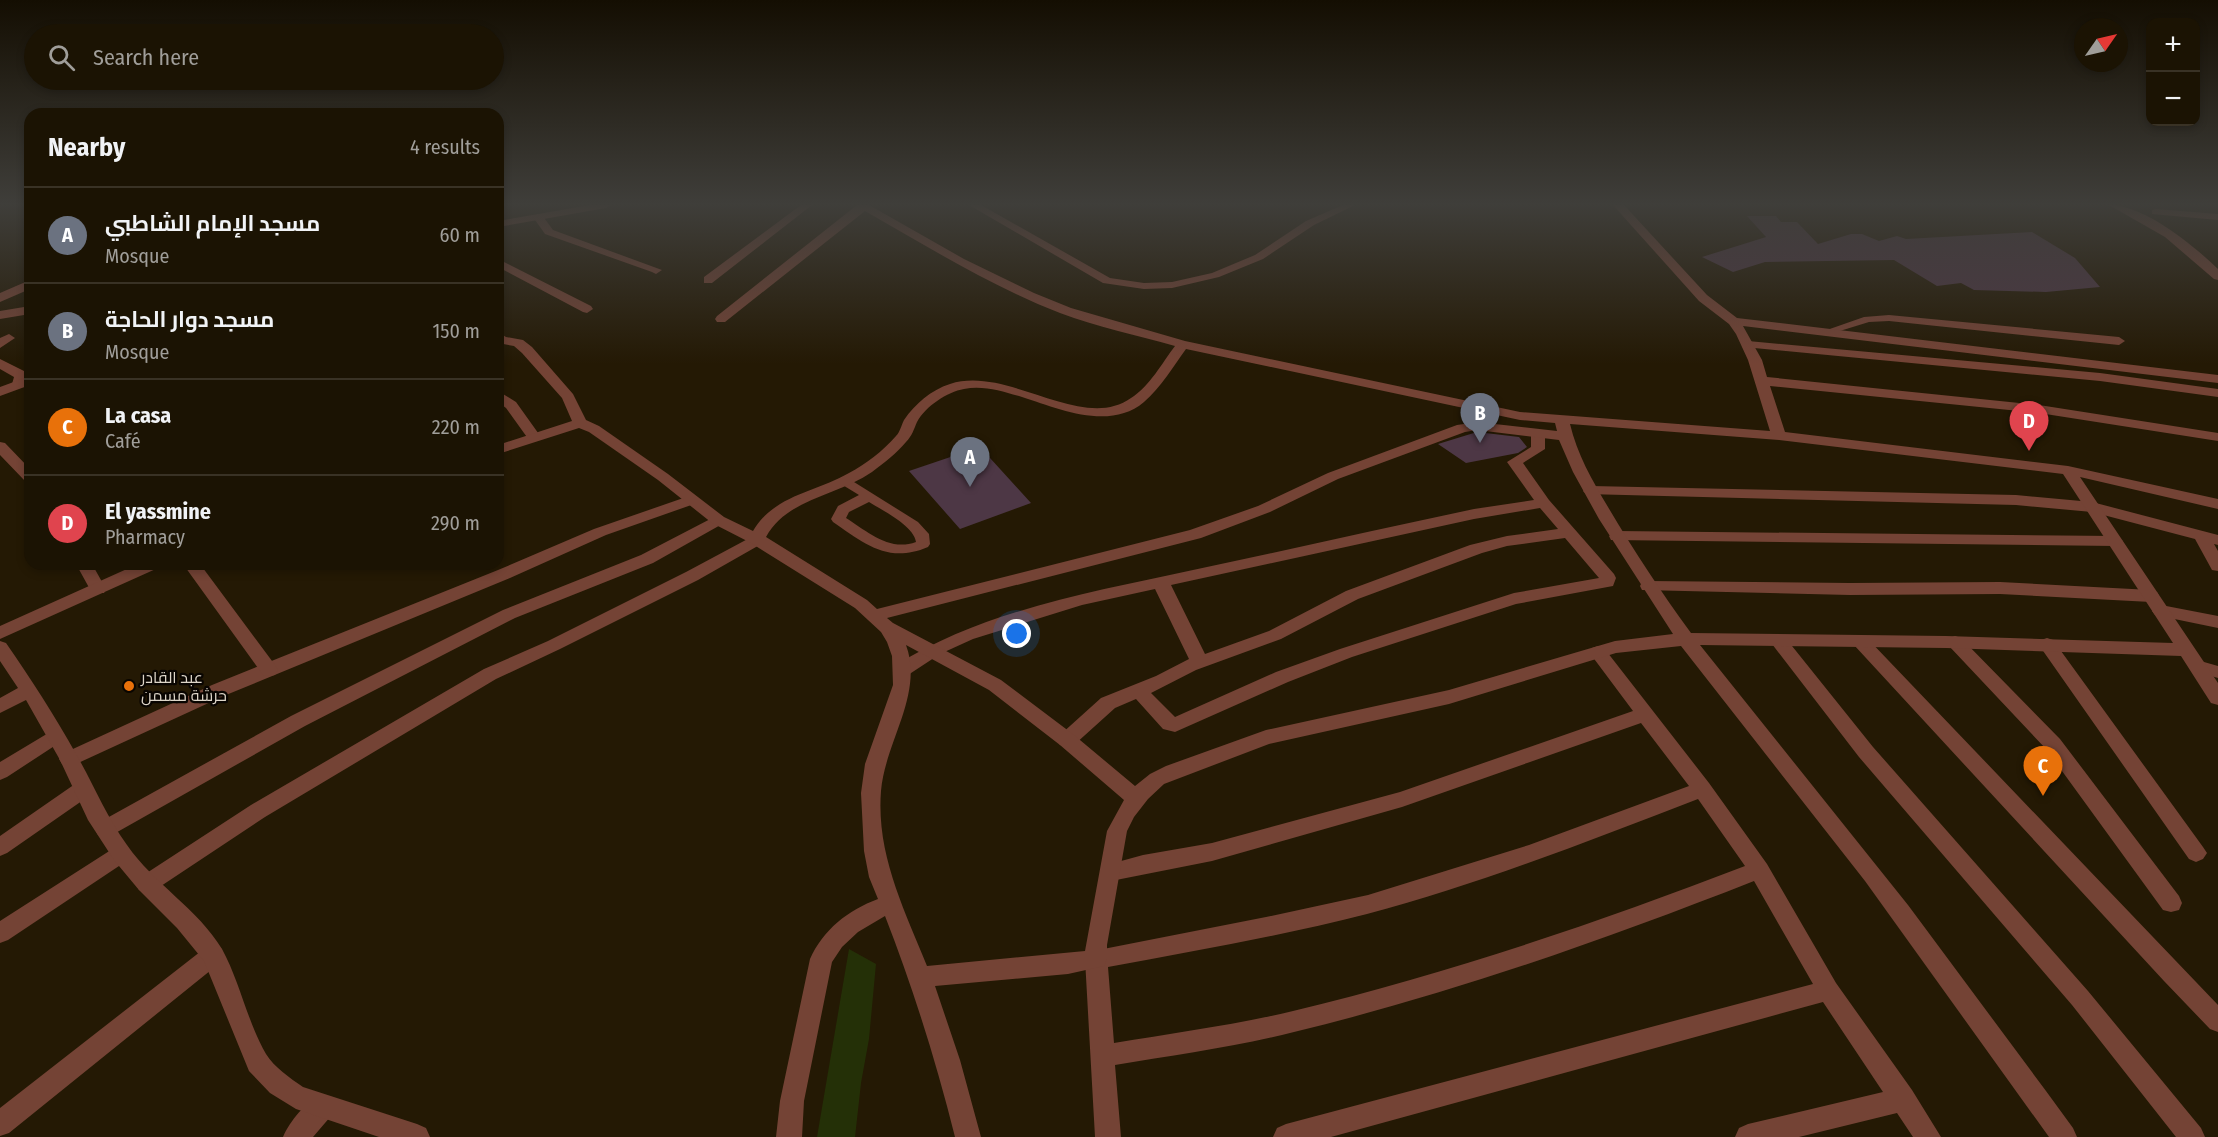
<!DOCTYPE html>
<html lang="en">
<head>
<meta charset="utf-8">
<style>
  :root { --surface:#1b1303; --page:#282012; --text:#f1f3f6; --muted:#a09e9a; --line:#393225; --accent:#ea580c }
  body { margin:0; font-family:"Fira Sans Condensed",Cairo,sans-serif; background:var(--page); color:var(--text) }
  .controls { position:absolute; right:18px; top:18px; display:grid; overflow:hidden; border-radius:12px; box-shadow:0 3px 9px #0003 }
  .controls button { width:54px; height:54px; display:grid; place-items:center; padding:0; border:0; border-bottom:2px solid var(--line); background:var(--surface); color:var(--text); font:30px sans-serif }
  .compass { position:absolute; left:2074px; top:18px; width:54px; height:54px; border-radius:50%; background:var(--surface); box-shadow:0 3px 9px #0003; rotate:56deg }
  .you { position:absolute; left:1017px; top:634px; width:21px; height:21px; margin:-15px; border:4px solid #fff; border-radius:50%; background:#1a73e8; box-shadow:0 0 0 9px #1a73e833 }
  .badge { display:grid; place-items:center; width:39px; height:39px; border-radius:50%; background:var(--accent); color:#fff; font-size:20px; font-weight:700 }
  .pin { position:absolute; translate:-50% -50px; filter:drop-shadow(0 2px 3px #0008) }
  .pin::after { content:''; position:absolute; top:32px; width:21px; height:18px; background:inherit; clip-path:polygon(0 0,100% 0,50% 100%) }
  .list { margin:0; padding:0; list-style:none }
  h2 { display:flex; justify-content:space-between; align-items:center; height:78px; margin:0; padding:0 24px; font-size:26px }
  h2 small { font-size:20px; font-weight:400; color:var(--muted) }
  .list li { display:grid; grid-template-columns:39px 1fr auto; gap:18px; align-items:center; box-sizing:border-box; height:96px; padding:0 24px; border-top:2px solid var(--line) }
  .list b { display:block; font-size:22px; white-space:nowrap }
  .list p { margin:0; font-size:20px; white-space:nowrap; color:var(--muted) }
  .list em { font-size:20px; font-style:normal; color:var(--muted) }
  .icon { flex:none; width:33px; height:33px; fill:none; stroke:currentColor; stroke-width:2; stroke-linecap:round; stroke-linejoin:round }
  .map { position:relative; flex:none; width:2218px; height:1137px; overflow:hidden }
  .search { position:absolute; background:var(--surface); box-shadow:0 3px 9px #0003; left:24px; top:24px; width:480px; height:66px; display:flex; align-items:center; gap:15px; box-sizing:border-box; padding:0 21px; border-radius:33px; color:var(--muted); font-size:22px }
  .panel { position:absolute; background:var(--surface); box-shadow:0 3px 9px #0003; left:24px; top:108px; width:480px; height:462px; border-radius:18px }
  .map>svg:first-child { display:block }
  .green { fill:#243007 }
  .building { fill:#4d3745 }
  .lines { fill:none; stroke-linecap:round; stroke-linejoin:round }
  .service { fill:#744335; fill-rule:evenodd }
  .pedestrian { fill:#744335; fill-rule:evenodd }
  .minor { fill:#744335; fill-rule:evenodd }
  .food-dot { fill:#e8710a; stroke:#090501; stroke-width:2 }
  .labels { text-anchor:middle; dominant-baseline:central; stroke-width:4.5; stroke-linejoin:round; paint-order:stroke }
  .poi-label { font-size:16px; fill:#ddd5c8; stroke:#090501; text-anchor:start }
</style>
</head>
<body>
<div class="map">
<svg width="2218" height="1137" viewBox="0 0 2218 1137">
  <rect width="100%" height="100%" fill="#241904"/>
  <path class="green" d="M849 949 876 964 869 1039 861 1083 855 1137H817Z"/>
  <path class="building" d="M1747 216H1776L1781 222H1797L1818 244 1851 234H1862L1879 241 1897 236 1906 239 2032 232 2075 258 2100 287 2046 292 1974 290 1961 283 1937 286 1894 260 1765 262 1733 272 1702 257 1766 237Z
    M1477 432 1519 437 1527 447 1518 453 1466 463 1438 444Z
    M980 447 1031 503 960 529 909 471Z"/>
  <g class="lines">
    <path class="service" d="M969 205H981L1110 278 1144 283 1172 282 1212 273 1255 255 1306 221 1343 205H1355L1314 225 1263 259 1219 277 1172 288 1144 289 1103 283Z
      M1889 315 2119 337 2125 341 2119 345 1889 321 1869 322 1830 334 1824 331 1864 317Z
      M1748 341 2100 373 2218 389V397L2100 381 1744 347 1742 345Z
      M846 477 918 522 929 534 930 544 928 547C888 564 865 544 833 522L831 519 838 506 859 495 841 484 839 481ZM869 502C882 510 914 526 916 542 889 552 867 531 846 518L849 512Z"/>
    <path class="pedestrian" d="M538 214 542 215 553 230 662 270 656 274 652 272 545 234 533 217Z
      M498 259 591 306 593 309 587 313 583 312 498 267Z
      M9 334 15 338 0 348V338Z
      M0 359 26 372 28 375 24 387H14L12 384 14 377 0 369Z
      M498 391 516 402 541 437 539 440H529L506 408 498 402Z
      M1538 429 1545 433V449L1523 463 1549 500 1614 574 1616 578 1613 586 1516 604 1352 657 1288 682 1175 732 1163 729 1136 699 1115 708 1074 745 1067 747 1060 745 1057 740 1060 735 1101 698 1156 676 1189 659 1155 589 1082 605 973 639 940 654 908 675 902 676 896 675 893 670 896 665C985 610 1092 592 1193 570 1287 550 1380 529 1474 509L1534 500 1507 462 1531 447V433ZM1540 508 1558 529 1507 536 1470 545 1346 591 1269 631 1205 654 1171 585 1474 519ZM1565 538 1599 578 1514 593 1340 649 1276 672 1175 717 1151 693 1196 670 1281 639 1358 599 1482 553 1507 546Z
      M0 442 5 443 30 469V483L25 481 0 455Z
      M1591 486 2016 495 2092 502 2218 535V545L2214 544 2218 551V571L2212 570 2195 539 2092 512 2016 505 1586 494 1583 491 1586 488Z
      M692 495 700 500 697 503 606 535 510 578 226 695 76 764 69 766 62 764 59 759 62 754 212 685 498 570 594 529Z
      M718 515 726 520 724 523 653 563 515 618 305 726 112 835 105 837 98 835 95 829 98 823 291 716 503 610 641 555Z
      M1617 531 2115 536 2123 541 2115 546 1611 540 1609 536Z
      M757 534 765 539 763 543 698 580 560 649 496 679 265 817 155 890 147 893 139 890 136 884 139 878 251 805 484 669 548 641 686 572Z
      M76 564H92L106 589 104 593H92Z
      M1648 581 1850 583 2000 582 2151 590 2157 592 2159 596 2157 600 2151 602 2000 594 1850 595 1642 590 1640 586 1642 582Z
      M2161 605 2218 616V628L2155 615 2152 611 2155 607Z
      M1778 634 1784 636 1873 747 2088 991 2201 1128 2205 1137H2176L2072 1005 1859 757 1772 644 1769 640 1772 636Z
      M1860 635 1866 637 2218 1005V1032L2210 1029 2164 981 1854 645 1851 641 1854 637Z
      M1955 636 1961 638 2060 739 2179 896 2182 903 2179 910 2171 912 2163 910 2046 749 1949 646 1946 642 1949 638Z
      M2047 638 2053 640 2203 847 2207 853 2203 859 2196 862 2189 859 2041 648 2038 644 2041 640Z
      M1598 646 1604 648 1709 783 1767 864 1836 983 1912 1090 1941 1137H1913L1897 1113 1799 1137H1735L1739 1128 1748 1124 1883 1092 1823 1002 1331 1137H1273L1277 1128 1286 1124 1813 984 1754 881C1604 940 1451 994 1294 1032 1235 1047 1175 1055 1115 1065L1121 1137H1095L1085 959 1088 952 1266 917 1368 895 1529 845 1689 786 1641 723 1402 807 1212 861 1111 881 1103 878 1100 872 1103 866 1143 855 1212 843 1400 792 1633 711 1589 652 1592 648ZM1698 799 1745 866C1597 923 1447 974 1293 1011 1234 1025 1174 1033 1114 1043L1108 967C1194 951 1281 936 1367 914 1480 884 1589 841 1698 799Z
      M2197 660 2218 666V678L2191 670 2188 666 2191 662Z
      M55 729 62 731 65 736 62 741 7 777 0 780V762Z
      M82 782 89 784 92 790 89 796 7 853 0 856V836L75 784Z
      M121 845 128 848 132 854 128 860 8 940 0 943V921L114 848Z
      M213 945 221 948 224 955 221 962 9 1133 0 1136V1108L205 948Z
      M322 1095 331 1098 335 1107 331 1116 313 1137H283C290 1121 306 1101 322 1095Z"/>
    <path class="minor" d="M590 205H611L606 208 498 227V221Z
      M801 205H812L712 283H704V277Z
      M857 205H869L964 259 1034 293 1071 308 1185 341 1520 412 1770 431 1748 360 1736 334 1729 324 1699 301 1613 205H1624L1707 295 1737 318 2218 375V383L1743 326 1762 360 1767 377 2039 405 2218 433V441L2039 413 1770 386 1785 432 2068 466 2218 499V509L2080 477 2218 683V705L2211 703 2181 656 1946 648 1700 645 1908 905 2046 1091 2073 1128 2077 1137H2049L1865 881 1681 646 1616 653 1449 704 1269 744 1164 784 1148 799 1134 817 1127 831 1107 945V959L1104 966 1068 974 935 986 960 1060 981 1137H955C936 1061 913 988 885 916L858 932 842 947 832 962 804 1101 802 1137H776L780 1101 810 959C823 930 848 910 878 899L869 877 864 851 861 793 865 764 893 685 892 656 887 642 881 632 855 608 751 543 712 523 658 480 589 432 579 428 498 454V445L572 421 562 398 522 353 514 346 498 343V332L506 337 523 340 532 347 573 394 586 420 599 426 668 474 724 517 753 531C774 495 816 492 849 473 866 464 883 451 896 436 900 432 901 426 904 420 915 404 931 390 950 384 1008 365 1082 433 1131 398 1150 386 1162 363 1175 346 1137 335 1097 327 1060 313 991 286 928 247 865 211L725 322H717L715 319 717 316ZM1186 349 1520 420 1555 423 1557 431 1477 422 1457 425 1328 473 1258 506 1190 530 877 609 867 600 766 537C787 498 838 496 872 472 884 463 897 453 906 442 912 436 914 429 917 422 926 406 947 392 964 389 984 385 1004 392 1022 397 1059 409 1110 431 1144 402 1161 387 1173 367 1186 349ZM1570 424 1779 440 2063 474 2173 643 1946 636 1691 633C1661 592 1634 551 1608 507 1592 480 1577 454 1570 424ZM1477 430 1559 440 1573 472 1599 519 1673 634 1615 641 1449 690 1266 730 1166 766 1150 774 1135 786 1074 735 1001 680 893 623 887 618 1201 538 1270 512 1338 479 1465 432ZM906 645 989 690 1060 745 1124 800 1107 831 1085 951 927 966C904 909 876 854 881 791 885 742 924 694 906 645Z
      M2109 205C2145 205 2193 245 2218 269V280L2214 279 2165 237Z
      M2156 209 2218 214V220L2152 214V210Z
      M30 280V289L0 302V293Z
      M30 306V314L0 319V311Z
      M30 376V385L0 396V387Z
      M138 564H160L158 568 0 639V626Z
      M183 564H200L275 665 278 670 275 675 269 676 263 675Z
      M0 641 6 643C31 679 55 716 76 754 94 785 106 816 127 845 154 884 198 909 222 949 240 982 247 1021 266 1054 274 1067 290 1078 303 1087L417 1124 426 1128 430 1137H379L296 1109 270 1093 249 1071 204 961 177 928 139 890 114 860 88 820 60 760 26 700 0 713V698L18 688 0 661Z"/>
  </g>
  <linearGradient id="sky" x2="0" y2="1"><stop stop-color="#140e02"/><stop offset="0.56" stop-color="#3f3e3a"/><stop offset="1" stop-color="#3f3e3a" stop-opacity="0"/></linearGradient>
  <rect width="2218" height="364" fill="url(#sky)"/>
  <circle class="food-dot" cx="129" cy="686" r="6"/>
  <g class="labels">
    <g class="poi-label">
      <text x="141" y="677">عبد القادر<tspan x="141" dy="18">حرشة مسمن</tspan></text>
    </g>
  </g>
</svg>
<div class="controls">
<button>+</button>
<button>−</button>
</div>
<svg class="compass" viewBox="-18 -18 36 36"><path d="M0-13l5 13h-10z" fill="#e53935"/><path d="M0 13l5-13h-10z" fill="#a09e9a"/></svg>
<div class="you"></div>
<div class="pin badge" style="left:970px;top:487px;background:#6b7280">A</div>
<div class="pin badge" style="left:1480px;top:443px;background:#6b7280">B</div>
<div class="pin badge" style="left:2043px;top:796px;background:#e8710a">C</div>
<div class="pin badge" style="left:2029px;top:451px;background:#e0444e">D</div>
<div class="search"><svg class="icon" aria-label="search" viewBox="0 0 24 24"><circle cx="10" cy="10" r="6"/><path d="M15 15l6 6"/></svg>Search here</div>
<section class="panel">
<h2>Nearby<small>4 results</small></h2>
<ul class="list">
<li><span class="badge" style="background:#6b7280">A</span><div><b>مسجد الإمام الشاطبي</b><p>Mosque</p></div><em>60 m</em></li>
<li><span class="badge" style="background:#6b7280">B</span><div><b>مسجد دوار الحاجة</b><p>Mosque</p></div><em>150 m</em></li>
<li><span class="badge" style="background:#e8710a">C</span><div><b>La casa</b><p>Café</p></div><em>220 m</em></li>
<li><span class="badge" style="background:#e0444e">D</span><div><b>El yassmine</b><p>Pharmacy</p></div><em>290 m</em></li>
</ul>
</section>
</div>
</body>
</html>
